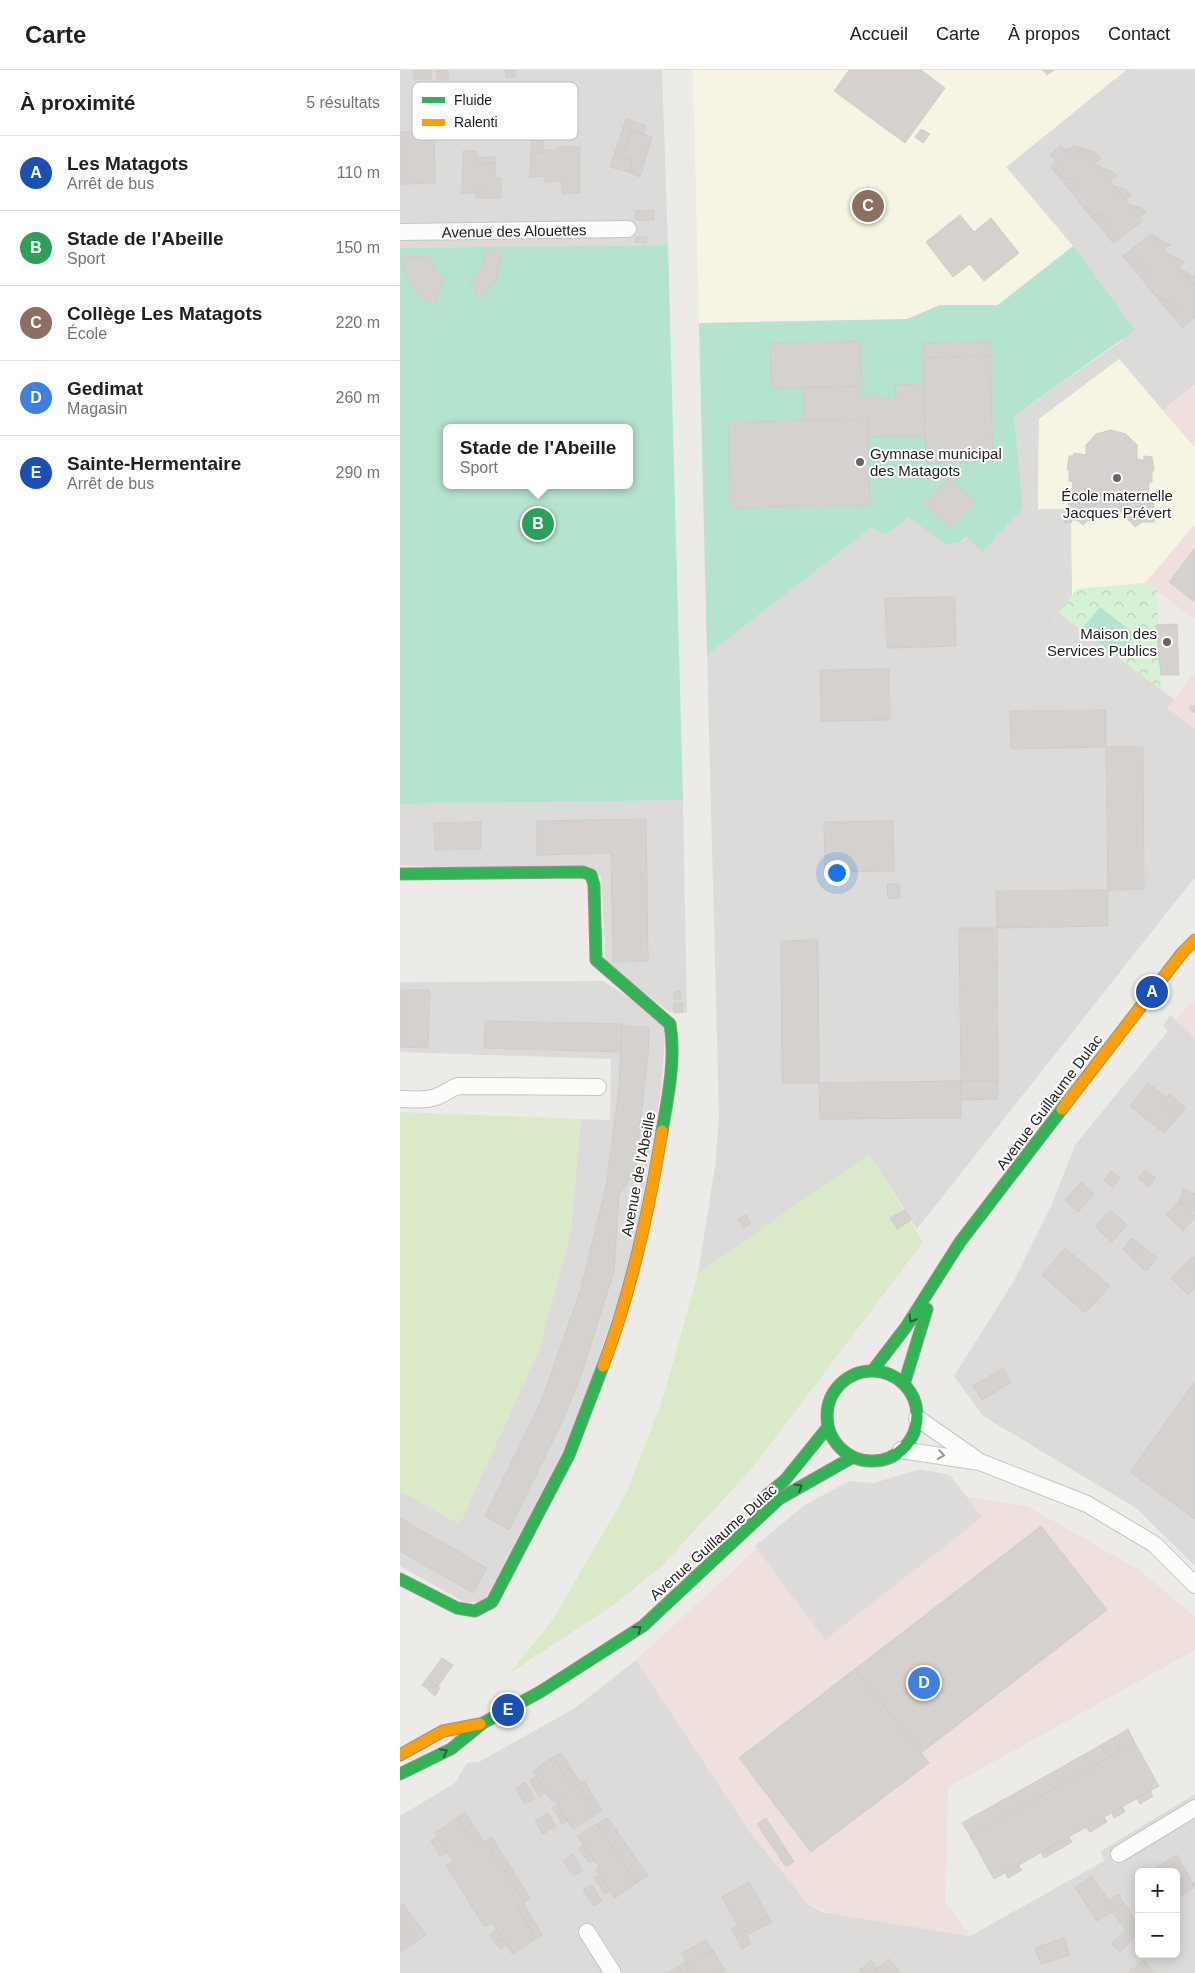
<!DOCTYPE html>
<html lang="fr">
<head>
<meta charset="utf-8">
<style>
  :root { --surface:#fff; --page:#f6f6f6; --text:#202124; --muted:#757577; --line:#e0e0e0; --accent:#b45309 }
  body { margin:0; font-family:Arial,sans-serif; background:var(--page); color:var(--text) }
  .controls { position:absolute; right:15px; bottom:15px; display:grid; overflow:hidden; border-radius:8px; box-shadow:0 2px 12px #0003 }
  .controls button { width:45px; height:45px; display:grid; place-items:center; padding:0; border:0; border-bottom:1px solid var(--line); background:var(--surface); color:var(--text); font:25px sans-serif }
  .you { position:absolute; left:436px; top:802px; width:18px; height:18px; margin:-12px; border:4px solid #fff; border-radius:50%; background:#1a73e8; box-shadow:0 0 0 8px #1a73e833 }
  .badge { display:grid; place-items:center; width:32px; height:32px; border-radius:50%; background:var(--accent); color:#fff; font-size:16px; font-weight:700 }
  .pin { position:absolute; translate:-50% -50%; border:2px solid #fff; box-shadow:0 1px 5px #0006 }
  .popup { position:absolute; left:43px; top:354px; width:190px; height:65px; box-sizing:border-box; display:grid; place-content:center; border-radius:8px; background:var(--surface); filter:drop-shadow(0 1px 4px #0005); font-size:16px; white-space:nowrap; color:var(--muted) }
  .popup b { font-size:19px; color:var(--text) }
  .popup::after { content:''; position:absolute; left:50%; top:100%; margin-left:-10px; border:10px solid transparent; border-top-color:var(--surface) }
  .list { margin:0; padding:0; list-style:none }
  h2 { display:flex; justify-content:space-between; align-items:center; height:65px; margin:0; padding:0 20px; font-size:21px }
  h2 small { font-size:16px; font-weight:400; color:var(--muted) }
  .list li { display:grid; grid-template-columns:32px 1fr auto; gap:15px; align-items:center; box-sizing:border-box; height:75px; padding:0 20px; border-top:1px solid var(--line) }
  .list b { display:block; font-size:19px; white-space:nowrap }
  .list p { margin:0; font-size:16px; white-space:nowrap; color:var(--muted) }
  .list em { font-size:16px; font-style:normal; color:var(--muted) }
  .map { position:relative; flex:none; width:795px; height:1903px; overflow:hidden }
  header { display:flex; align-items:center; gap:30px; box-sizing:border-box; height:70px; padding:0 25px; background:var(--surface); border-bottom:1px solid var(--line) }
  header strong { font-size:24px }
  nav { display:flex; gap:28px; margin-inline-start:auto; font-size:18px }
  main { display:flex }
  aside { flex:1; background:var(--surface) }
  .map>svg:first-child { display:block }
  .residential { fill:#dcdbd9; fill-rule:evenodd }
  .commercial { fill:#efdfdd }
  .education { fill:#f6f5e3 }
  .grass { fill:#dae9c7 }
  .park { fill:url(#park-crowns) }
  .pitch { fill:#b4e3ce; fill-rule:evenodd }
  .parking { fill:#dddcdb }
  .building { fill:#d4d1ce; stroke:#d0cdc9 }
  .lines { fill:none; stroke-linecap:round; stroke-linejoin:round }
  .street-casing { stroke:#c6c5c3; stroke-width:18 }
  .fast-casing { stroke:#95967f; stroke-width:13 }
  .slow-casing { stroke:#95967f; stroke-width:13 }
  .street { stroke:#fcfcfb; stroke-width:16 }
  .fast { stroke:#30b455; stroke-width:11 }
  .slow { stroke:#ff9f0a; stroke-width:11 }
  .oneway { stroke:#276237 }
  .oneway2 { stroke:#999998 }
  .poi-dot { fill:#676665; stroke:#fff; stroke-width:2 }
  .labels { text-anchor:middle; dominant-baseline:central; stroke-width:4; stroke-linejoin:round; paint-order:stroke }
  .street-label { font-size:15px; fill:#1f1f1f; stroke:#fff }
  .poi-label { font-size:15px; fill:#1f1f1f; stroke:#fff; text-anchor:start }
  .key { fill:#fff; stroke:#bcbcbc; stroke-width:1 }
  .key-label { font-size:14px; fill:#1f1f1f }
</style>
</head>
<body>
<header>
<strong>Carte</strong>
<nav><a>Accueil</a><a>Carte</a><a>À propos</a><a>Contact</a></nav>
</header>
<main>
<aside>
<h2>À proximité<small>5 résultats</small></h2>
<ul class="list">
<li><span class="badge" style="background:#1a4fb4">A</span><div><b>Les Matagots</b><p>Arrêt de bus</p></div><em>110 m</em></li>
<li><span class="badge" style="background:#2e9e5b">B</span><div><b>Stade de l'Abeille</b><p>Sport</p></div><em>150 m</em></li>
<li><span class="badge" style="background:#8d6e63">C</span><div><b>Collège Les Matagots</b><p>École</p></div><em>220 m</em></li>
<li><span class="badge" style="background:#3f7fe0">D</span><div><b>Gedimat</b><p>Magasin</p></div><em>260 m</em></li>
<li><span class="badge" style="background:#1a4fb4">E</span><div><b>Sainte-Hermentaire</b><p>Arrêt de bus</p></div><em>290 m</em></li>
</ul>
</aside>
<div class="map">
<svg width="795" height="1903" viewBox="0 0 795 1903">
  <defs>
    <pattern id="park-crowns" width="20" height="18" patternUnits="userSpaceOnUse" patternTransform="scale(1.25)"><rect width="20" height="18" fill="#d6f2d5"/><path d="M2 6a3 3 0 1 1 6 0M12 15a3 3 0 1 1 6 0" fill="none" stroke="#b7cfb6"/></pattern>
  </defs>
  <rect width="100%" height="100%" fill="#edebe7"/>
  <path class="residential" d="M0 0H262L268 175 0 178Z
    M726 0H795V314L762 341 719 289 639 349 638 439 584 500 653 552 659 543 774 629 768 638 795 659V807L517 1159 469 1085 298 1203 315 1097 319 1048 307 585 471 458 485 464 509 446 546 475 558 473 623 438 614 346 723 270 673 176 606 97Z
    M283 730 287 943 270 942 206 894 201 806 0 795V734Z
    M203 911 266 952 261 1020 232 1189 174 1360 84 1532H64L0 1496V1421L60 1454 170 1167 181 1049 210 1050 211 989 0 982V912Z
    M770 945 795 968V1496L736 1438 583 1346 554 1306 615 1209 652 1134 675 1075 768 961 763 956Z
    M236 1590 350 1762 408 1834 422 1842 570 1866 704 1791 701 1781 795 1724V1903H0V1746L55 1713 67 1693 79 1692 175 1638ZM739 1802H776V1884H739Z"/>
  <path class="commercial" d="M795 314V378L762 341Z
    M795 454V549L745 513Z
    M795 602V659L767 638Z
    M795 929V968L775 950Z
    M474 1413 627 1436 741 1501 795 1547V1580L548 1717 545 1832 570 1866 434 1844 408 1834 350 1762 236 1590 374 1463Z"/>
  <path class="education" d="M293 0H726L606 97 673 176 599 235H540L507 249 299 253Z
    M719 289 795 378V454L745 513 677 519 672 526 671 453H664V439H638L639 349Z"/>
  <path class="grass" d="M0 1042 181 1049 170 1167 139 1281 60 1454 0 1421Z
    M469 1084 523 1172 354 1396 262 1496 212 1536 110 1603 152 1551 227 1422 264 1325 298 1203Z"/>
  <path class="park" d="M745 513 757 521 761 620 659 543 677 519Z"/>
  <path class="pitch" d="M268 175 283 730 0 734V178ZM47 358H229V415H47Z
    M673 176 735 260 614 346 623 438 582 482 566 467 558 473 546 475 509 447 485 464 471 458 307 585 299 253 507 249 540 235H598Z
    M700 537 736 565 718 587 681 560Z"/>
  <path class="parking" d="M638 439H664V453H671L672 526 652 552 601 521 583 500Z
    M520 1399 550 1405 582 1447 425 1570 355 1476 406 1434 450 1411 474 1413Z"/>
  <path class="building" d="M31 0V9L14 10V1Z
    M37 0H48V10H37Z
    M105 0H114L115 7 106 8Z
    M449 0H521L545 18 505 73 434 21Z
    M643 0H654L647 5Z
    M226 49 246 56 244 64 231 60 223 86 232 90 229 102 210 97Z
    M521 59 530 64 523 73 515 67Z
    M231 60 252 67 240 107 229 102 232 90 223 86Z
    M34 61 35 113 0 114V62Z
    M131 68 143 69V83H131Z
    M661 75 671 88 683 78 742 151 713 173 702 159 710 153 702 143 697 147 683 137 672 123 679 117 671 107 667 110 654 101 660 96 650 85Z
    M674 76 683 78 671 88 665 80Z
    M157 77H180V123L162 124V111L145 112V106L130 107 131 83H143V80H157Z
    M683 78 694 82 701 88 695 93Z
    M63 81H76L77 94 95 93V108H101V128H83L82 120H76V123H62Z
    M95 87V93L77 94V88Z
    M656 92 660 96 654 101 650 96Z
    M698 96 712 102 717 106 710 111Z
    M654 101 667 110 671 107 679 117 672 123Z
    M714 116 725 119 732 125 725 130Z
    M76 120H82L83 128H76Z
    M729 135 740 137 746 142 739 147Z
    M683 137 697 147 702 143 710 153 702 159Z
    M254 140V150H235V141Z
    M560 145 574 162 591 148 619 183 584 211 570 194 553 207 526 172Z
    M751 164 770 175 764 179Z
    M751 164 795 217V247L782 258 771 244 778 239 770 229 766 232 752 222 741 208 748 202 739 193 736 195 723 186Z
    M235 167H247L246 173 235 172Z
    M85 181H101V189L96 210 79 229 70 212 83 195Z
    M767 183 785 192 778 197Z
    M2 186H30L34 200 45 209 34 235 22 228 13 219 5 203Z
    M723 186 736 195 739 193 748 202 741 208Z
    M781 199 795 207V215L794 216Z
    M752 222 766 232 770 229 778 239 771 244Z
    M460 271 462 316 371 318 370 273Z
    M590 271V286L523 288V273Z
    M590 286 593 391 526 393 523 288Z
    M524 314 525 366 468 367V349L404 351 403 318 462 316V329H466V325H481V329H496L495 315Z
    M468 349 470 435 330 438 328 352Z
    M711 360 726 364 737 375V389L744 390V386L752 387 754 401H752V412H749L748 430H754V439H757L754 452H742L735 457 717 438 704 437 683 455 677 450H672L671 453H664V439H668L669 428 672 427 673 412 669 411V399L667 400 669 386H673L674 383 686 385V375L696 364Z
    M548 408 575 432 549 458 524 434Z
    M795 478V532L769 512Z
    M555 527 556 576 487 578 485 528Z
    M777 554 779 605H761L756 555Z
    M489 599 490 650 421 651 420 600Z
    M792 635 795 637V643L789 639Z
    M706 640V677L611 679 610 641Z
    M706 677H743L744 819 708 820Z
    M246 749 248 891 213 892 211 783 137 785V751Z
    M493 751 494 801 425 802 424 752Z
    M81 752V779L35 780 34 753Z
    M487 814H500V828L488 829Z
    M708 820V856L597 858 596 821Z
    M559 858H597L598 1011H561Z
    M418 870 419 1013H382L381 871Z
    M0 920H30L28 978 0 977Z
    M280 921 281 929H274V922Z
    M274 933H283V942L274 943Z
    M85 951 222 954 221 982 84 978Z
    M222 956 249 957 248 985 235 1100 219 1125 214 1201 183 1299 164 1348 109 1460 85 1446 141 1332 181 1219 207 1111 219 1017Z
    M561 1011H598V1029L561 1030Z
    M561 1011V1048L420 1049 419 1013Z
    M748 1013 767 1028 763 1032 779 1046 764 1063 730 1036Z
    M770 1024 785 1038 779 1046 763 1032Z
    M745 1100 756 1108 749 1117 738 1108Z
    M711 1101 720 1108 713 1117 704 1110Z
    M681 1112 694 1124 678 1142 665 1130Z
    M784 1119 795 1124V1136L792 1143 779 1131Z
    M779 1131 795 1147 783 1161 766 1144Z
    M505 1140 511 1150 497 1159 490 1148Z
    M710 1140 727 1155 712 1172 695 1157Z
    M346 1145 351 1153 343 1158 338 1149Z
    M732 1168 741 1175 732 1187 723 1179Z
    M741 1175 757 1188 746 1201 731 1188Z
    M665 1178 710 1216 685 1243 642 1205Z
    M794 1186 795 1193 791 1197 787 1192Z
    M787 1192 791 1197 795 1193V1218L788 1225 771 1208Z
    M603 1298 611 1312 582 1330 573 1316Z
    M795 1311V1449L730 1402Z
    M0 1448 87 1498 73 1523 0 1481Z
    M641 1456 707 1540 521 1683 455 1599Z
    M42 1588 53 1595 38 1616 33 1613 28 1619 22 1615Z
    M455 1599 529 1693 411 1782 339 1688Z
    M33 1613 40 1618 35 1626 28 1620Z
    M728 1659 735 1673 720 1681 713 1668Z
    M713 1668 720 1681 708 1688 701 1675Z
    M735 1673 759 1716 594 1809 570 1766Z
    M701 1675 708 1688 570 1766 562 1753Z
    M161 1683 171 1698 163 1702 153 1687Z
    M153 1687 173 1718 152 1732 133 1701Z
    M171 1698 181 1713 173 1718 163 1702Z
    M136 1706 146 1723 139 1727 130 1710Z
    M184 1711 193 1726 186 1730 177 1715Z
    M125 1712 135 1728 125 1734 116 1718Z
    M177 1715 195 1745 173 1759 155 1730Z
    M750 1721 753 1726 740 1734 737 1728Z
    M193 1726 202 1740 195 1745 186 1730Z
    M158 1734 163 1743 158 1747 152 1738Z
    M722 1736 725 1742 714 1748 712 1743Z
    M65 1742 73 1755 65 1760 57 1748Z
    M147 1743 156 1756 143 1764 135 1751Z
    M163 1743 168 1750 162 1754 158 1747Z
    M704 1747 707 1752 690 1762 686 1757Z
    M57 1748 76 1777 85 1771 124 1832 116 1837 136 1869 112 1884 92 1852 85 1857 46 1796 53 1791 35 1763Z
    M208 1748 248 1806 236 1813 197 1754Z
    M366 1748 394 1792 386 1797 357 1754Z
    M197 1754 236 1813 215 1828 196 1800 200 1798 177 1766Z
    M73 1755 84 1772 76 1777 65 1760Z
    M37 1767 47 1782 40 1786 31 1771Z
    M92 1767 111 1798 105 1802 85 1771Z
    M669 1767 672 1772 644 1788 641 1782Z
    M184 1775 194 1790 189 1793 179 1779Z
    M172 1784 183 1800 174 1806 163 1791Z
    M777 1785 795 1817 776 1829V1802H749Z
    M618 1795 622 1800 608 1808 605 1802Z
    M111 1798 130 1828 124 1832 105 1802Z
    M200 1805 210 1821 205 1824 194 1808Z
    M692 1806 715 1840 697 1851 675 1817Z
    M349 1812 368 1846 336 1867 331 1859 338 1856 322 1827Z
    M192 1815 202 1831 194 1836 183 1820Z
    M718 1824 724 1833 715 1840 709 1831Z
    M123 1833 132 1848 126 1852 116 1837Z
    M724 1833 737 1853 735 1855 739 1858V1863L720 1882 711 1874 726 1860 712 1842Z
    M3 1834 26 1865 16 1872 4 1855 1 1857 0 1855V1836Z
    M368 1846 372 1852 347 1865 351 1874 342 1879 336 1867Z
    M132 1848 142 1865 136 1869 126 1852Z
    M0 1855 1 1857 4 1855 16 1872 0 1882Z
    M97 1860 102 1868 95 1872 90 1864Z
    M102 1868 106 1875 100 1879 95 1872Z
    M664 1868 670 1885 641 1894 635 1878Z
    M306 1870 313 1881 300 1888 293 1877Z
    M293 1877 300 1888 313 1881 326 1902 288 1903 291 1901 281 1884Z
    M489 1889 501 1903H473L478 1898Z
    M471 1890 478 1898 473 1903H457Z
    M744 1890 755 1903H728Z
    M285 1892 291 1901 288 1903H283L279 1897Z
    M279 1897 283 1903H269V1902Z"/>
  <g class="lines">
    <defs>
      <path id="street" d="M0 162 228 159
        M0 1029C12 1029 25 1031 36 1027 44 1024 50 1019 58 1016L198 1017
        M517 1348 576 1389
        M501 1380 580 1392 687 1434 754 1474 795 1515
        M719 1784 795 1738
        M187 1862 213 1903"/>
      <path id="fast" d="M0 804 183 802 191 805 194 815 196 890 270 954C276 988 268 1027 262 1061
        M473 1300 506 1257 560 1172 662 1039
        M427 1346a45 45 0 1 1 90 0a45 45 0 1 1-90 0Z
        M504 1314 527 1239
        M367 1425 385 1410 428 1357
        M0 1509 57 1538 75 1541 92 1532 169 1385 203 1296
        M0 1704 51 1679 83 1653 140 1622 243 1556 379 1429 453 1387"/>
      <path id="slow" d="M662 1039 782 883 795 870
        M203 1296C232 1220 249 1141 262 1061
        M0 1685 43 1661 80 1654"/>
    </defs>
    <use href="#street" class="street-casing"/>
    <use href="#fast" class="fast-casing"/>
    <use href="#slow" class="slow-casing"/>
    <use href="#street" class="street"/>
    <use href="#fast" class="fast"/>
    <use href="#slow" class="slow"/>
  </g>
  <defs><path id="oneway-chevron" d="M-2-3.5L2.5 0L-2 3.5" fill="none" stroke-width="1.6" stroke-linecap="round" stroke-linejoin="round" transform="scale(1.25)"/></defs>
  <g class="oneway">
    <use href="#oneway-chevron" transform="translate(512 1249) rotate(122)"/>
    <use href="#oneway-chevron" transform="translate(399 1417) rotate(-31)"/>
    <use href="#oneway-chevron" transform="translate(238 1559) rotate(-36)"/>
    <use href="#oneway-chevron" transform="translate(44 1682) rotate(-27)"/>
  </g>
  <use class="oneway2" href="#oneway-chevron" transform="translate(541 1385) rotate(9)"/>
  <g class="poi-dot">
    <circle cx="460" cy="392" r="5"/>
    <circle cx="717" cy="408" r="5"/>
    <circle cx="767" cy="572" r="5"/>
  </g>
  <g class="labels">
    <g class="street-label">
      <text transform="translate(114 161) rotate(-1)">Avenue des Alouettes</text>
      <text transform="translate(649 1032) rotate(-53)">Avenue Guillaume Dulac</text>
      <text transform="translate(238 1104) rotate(-79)">Avenue de l'Abeille</text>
      <text transform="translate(313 1472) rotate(-42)">Avenue Guillaume Dulac</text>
    </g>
    <g class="poi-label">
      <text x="470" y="383">Gymnase municipal<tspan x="470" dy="17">des Matagots</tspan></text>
      <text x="717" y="425" text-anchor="middle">École maternelle<tspan x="717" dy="17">Jacques Prévert</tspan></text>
      <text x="757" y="563" text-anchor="end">Maison des<tspan x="757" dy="17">Services Publics</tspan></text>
    </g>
  </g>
  <rect x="12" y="12" width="166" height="58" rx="8" class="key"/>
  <rect x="22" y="27" width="23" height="6" fill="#30b455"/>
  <rect x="22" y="49" width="23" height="7" fill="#ff9f0a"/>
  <g class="key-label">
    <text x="54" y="35">Fluide</text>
    <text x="54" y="57">Ralenti</text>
  </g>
</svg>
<div class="controls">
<button>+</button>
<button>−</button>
</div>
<div class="you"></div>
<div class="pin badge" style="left:752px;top:922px;background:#1a4fb4">A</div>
<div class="pin badge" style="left:138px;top:454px;background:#2e9e5b">B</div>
<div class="popup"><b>Stade de l'Abeille</b>Sport</div>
<div class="pin badge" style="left:468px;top:136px;background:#8d6e63">C</div>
<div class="pin badge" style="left:524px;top:1613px;background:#3f7fe0">D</div>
<div class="pin badge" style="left:108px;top:1640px;background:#1a4fb4">E</div>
</div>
</main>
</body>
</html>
